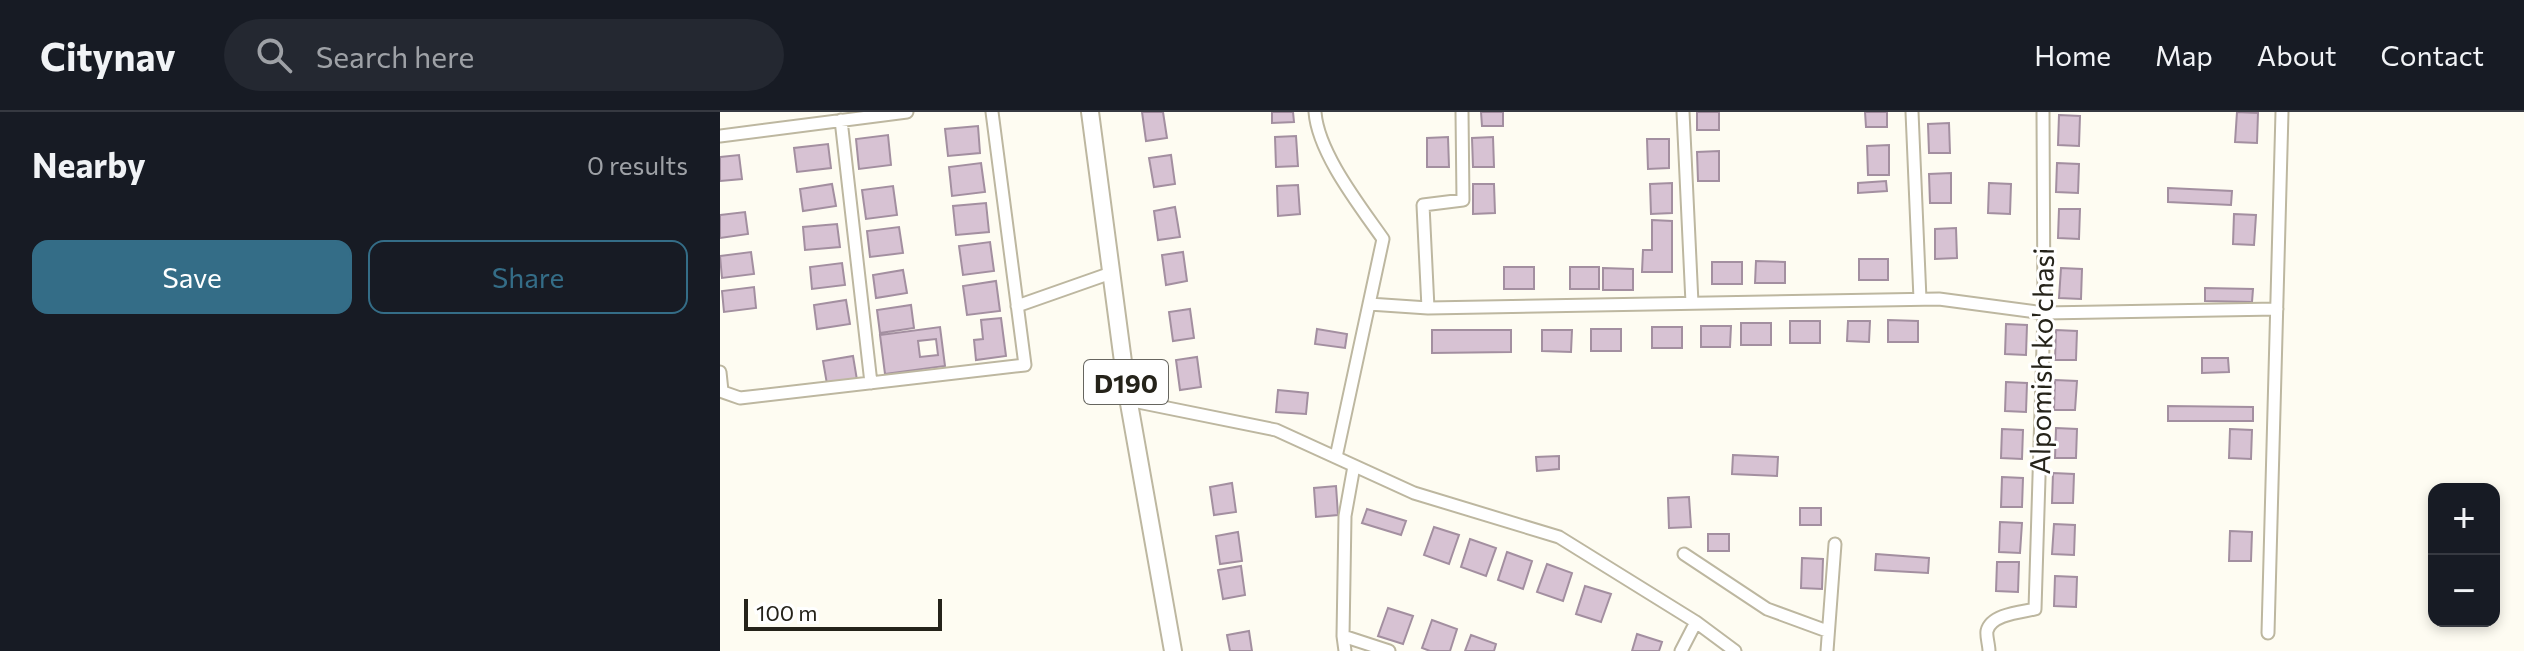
<!DOCTYPE html>
<html lang="en">
<head>
<meta charset="utf-8">
<style>
  :root { --surface:#171b24; --page:#242831; --text:#f1f3f6; --muted:#9ea1a6; --line:#363941; --accent:#346d87 }
  body { margin:0; font-family:Commissioner,sans-serif; background:var(--page); color:var(--text) }
  .controls { position:absolute; right:24px; bottom:24px; display:grid; overflow:hidden; border-radius:16px; box-shadow:0 4px 12px #0003 }
  .controls button { width:72px; height:72px; display:grid; place-items:center; padding:0; border:0; border-bottom:2px solid var(--line); background:var(--surface); color:var(--text); font:40px sans-serif }
  .scale { position:absolute; left:24px; bottom:20px; width:198px; box-sizing:border-box; padding-left:8px; border:4px solid #25231a; border-top:0; font-size:22px; line-height:28px; white-space:nowrap; color:#25231a; -webkit-text-stroke:6px #fff; paint-order:stroke }
  .list { margin:0; padding:0; list-style:none }
  h2 { display:flex; justify-content:space-between; align-items:center; height:104px; margin:0; padding:0 32px; font-size:34px }
  h2 small { font-size:26px; font-weight:400; color:var(--muted) }
  .actions { display:flex; gap:16px; padding:24px 32px }
  .actions a { flex:1; padding:18px 0; border:2px solid var(--accent); border-radius:16px; text-align:center; font-size:28px; color:var(--accent) }
  .actions .main { background:var(--accent); color:#fff }
  .icon { flex:none; width:44px; height:44px; fill:none; stroke:currentColor; stroke-width:2; stroke-linecap:round; stroke-linejoin:round }
  .map { position:relative; flex:none; width:1804px; height:539px; overflow:hidden }
  header { display:flex; align-items:center; gap:48px; box-sizing:border-box; height:112px; padding:0 40px; background:var(--surface); border-bottom:2px solid var(--line) }
  header strong { font-size:38px }
  nav { display:flex; gap:44px; margin-inline-start:auto; font-size:28px }
  .search { width:560px; height:72px; background:var(--page); display:flex; align-items:center; gap:20px; box-sizing:border-box; padding:0 28px; border-radius:44px; color:var(--muted); font-size:30px }
  main { display:flex }
  aside { flex:1; background:var(--surface) }
  .map>svg:first-child { display:block }
  .building { fill:#d7c2d3; stroke:#a38fa0; stroke-width:2; fill-rule:evenodd }
  .lines { fill:none; stroke-linecap:round; stroke-linejoin:round }
  .minor-casing { stroke:#bdb7a0; stroke-width:15 }
  .primary-casing { stroke:#bdb7a0; stroke-width:20 }
  .minor { stroke:#fff; stroke-width:11 }
  .primary { stroke:#fff; stroke-width:16 }
  .labels { text-anchor:middle; dominant-baseline:central; stroke-width:6; stroke-linejoin:round; paint-order:stroke }
  .shield { fill:#fff; stroke:#66655f; stroke-width:2 }
  .shield-label { font-size:26px; font-weight:bold; fill:#25231a }
  .street-label { font-size:28px; fill:#25231a; stroke:#fff }
</style>
</head>
<body>
<header>
<strong>Citynav</strong>
<div class="search"><svg class="icon" aria-label="search" viewBox="0 0 24 24"><circle cx="10" cy="10" r="6"/><path d="M15 15l6 6"/></svg>Search here</div>
<nav><a>Home</a><a>Map</a><a>About</a><a>Contact</a></nav>
</header>
<main>
<aside>
<h2>Nearby<small>0 results</small></h2>
<ul class="list">
</ul>
<div class="actions"><a class="main">Save</a><a>Share</a></div>
</aside>
<div class="map">
<svg width="1804" height="539" viewBox="0 0 1804 539">
  <rect width="100%" height="100%" fill="#fefcf2"/>
  <path class="building" d="M422 0H443L447 26 426 29Z
    M552 0H573L574 10 552 11Z
    M761 0H783V14H762Z
    M977 0H999V18H977Z
    M1145 0H1167V15H1146Z
    M1517 0 1538 1 1537 31 1515 30Z
    M1339 3 1360 4 1359 34 1338 33Z
    M1229 11 1230 41H1209L1208 12Z
    M258 14 260 41 228 44 225 17Z
    M168 23 171 53 139 57 136 27Z
    M576 24 578 54 556 55 555 25Z
    M728 25 729 55H707V26Z
    M773 25 774 55H753L752 26Z
    M927 27H949V56L928 57Z
    M108 32 111 56 77 60 74 36Z
    M1169 33V63H1148L1147 34Z
    M999 39V69H978L977 40Z
    M19 43 22 67 0 69V45Z
    M451 43 455 72 434 75 429 46Z
    M261 51 265 80 232 84 229 55Z
    M1337 51 1359 52 1358 81 1336 80Z
    M1231 61V91H1210L1209 62Z
    M1166 69 1167 79 1138 81V71Z
    M952 71V101L931 102 930 72Z
    M1269 71 1291 72 1290 102 1268 101Z
    M112 72 116 94 83 99 80 77Z
    M753 72H774L775 101 753 102Z
    M578 73 580 102 558 104 557 74Z
    M173 74 177 103 146 107 142 78Z
    M1448 76 1512 79 1511 93 1448 90Z
    M266 91 269 120 236 123 233 94Z
    M455 95 460 125 438 128 434 99Z
    M1339 97H1360L1359 127 1338 126Z
    M25 100 28 122 0 126V103Z
    M1514 102 1536 103 1534 133 1513 132Z
    M932 108 952 109V160H922L923 138H932Z
    M117 112 120 135 85 138 83 115Z
    M179 115 183 141 150 145 147 119Z
    M1236 116 1237 146 1215 147V117Z
    M270 130 274 159 243 163 239 134Z
    M31 140 34 162 2 166 0 144Z
    M463 140 467 169 446 173 442 143Z
    M1139 147H1168V168H1139Z
    M1036 149 1065 150V171H1035Z
    M992 150H1022V172H992Z
    M122 151 125 173 92 177 90 155Z
    M784 155H814V177H784Z
    M850 155H879V177H850Z
    M883 156 913 157V178H883Z
    M1341 156 1362 157 1361 187 1339 186Z
    M183 158 187 181 156 186 153 163Z
    M276 169 280 199 247 203 243 174Z
    M34 175 36 196 4 200 2 179Z
    M1485 176 1533 177 1532 190 1485 189Z
    M126 188 130 212 97 217 94 193Z
    M191 193 194 216 160 221 157 198Z
    M470 197 474 226 453 229 449 200Z
    M281 206 286 244 256 248 254 228 263 227 261 208Z
    M1168 208 1198 209V230H1168Z
    M1070 209H1100V231H1070Z
    M1128 209H1150L1149 230 1127 229Z
    M1021 211H1051V233H1021Z
    M1286 212 1307 213 1306 243 1285 242Z
    M981 214H1011L1010 235H981Z
    M220 215 225 254 165 262 160 223ZM216 227 218 243 200 245 198 229Z
    M932 215H962V236H932Z
    M597 217 627 222 625 236 595 232Z
    M871 217H901V239H871Z
    M712 218H791V240L712 241Z
    M822 218H852L851 240 822 239Z
    M1336 218 1357 219 1356 248H1335Z
    M133 244 137 268 107 272 103 249Z
    M477 245 481 275 460 278 456 248Z
    M1482 246H1508L1509 260 1482 261Z
    M1335 268 1357 269 1355 298H1334Z
    M1286 270 1307 271 1306 300 1285 299Z
    M558 278 588 281 586 302 556 300Z
    M1448 294 1533 295V309H1448Z
    M1336 316 1357 317 1356 346H1335Z
    M1282 317 1303 318 1302 347 1281 346Z
    M1510 317 1532 318 1531 347 1509 346Z
    M1013 343 1058 345 1057 364 1012 362Z
    M839 344V357L817 359 816 345Z
    M1333 361 1354 362 1353 391H1332Z
    M1282 365 1303 366 1302 395H1281Z
    M512 371 516 400 494 403 490 375Z
    M616 374 618 403 596 405 594 376Z
    M969 385 971 415 949 416 948 386Z
    M1080 396H1101V413H1080Z
    M647 397 686 409 681 423 642 411Z
    M1280 410 1302 411 1300 441 1279 440Z
    M1334 412 1355 413 1354 443 1332 442Z
    M714 415 739 423 729 452 704 443Z
    M1510 419 1532 420 1531 449H1509Z
    M518 420 522 449 500 452 496 424Z
    M988 422H1009V439H988Z
    M750 427 776 436 766 464 741 455Z
    M787 440 812 449 803 477 778 468Z
    M1156 442 1209 446 1208 461 1155 458Z
    M1082 446 1103 447 1102 477 1081 476Z
    M1277 450H1299L1298 480 1276 479Z
    M827 452 852 461 843 489 817 480Z
    M521 454 525 483 503 487 498 458Z
    M1335 464 1357 465 1356 495 1334 494Z
    M865 474 891 482 881 510 856 502Z
    M668 496 693 504 683 532 658 524Z
    M712 508 737 517 730 539H710L702 536Z
    M529 519 532 539H510L507 523Z
    M917 522 942 530 939 539H912Z
    M751 523 776 532 774 539H745Z"/>
  <g class="lines">
    <defs>
      <path id="minor" d="M595 0C598 41 640 94 663 127L616 345
        M963 0 972 191
        M1192 0 1200 187
        M121 8 151 271
        M0 24 187 0
        M649 192 708 196 1219 187 1324 201 1557 197
        M297 194 391 161
        M708 196 703 93 743 88 742 0
        M0 260 2 279
        M0 279 20 286 305 253 272 0
        M408 288 556 318 694 381 839 425 976 510 1015 539
        M964 442 1047 497 1107 519
        M1548 521 1562 0
        M623 524 669 539
        M625 539 623 524 625 404 634 354
        M961 539 976 510
        M1107 539 1115 432
        M1269 539C1269 533 1266 524 1267 519 1271 502 1302 500 1315 497L1324 201 1323 0"/>
      <path id="primary" d="M370 0 407 280 453 539"/>
    </defs>
    <use href="#minor" class="minor-casing"/>
    <use href="#primary" class="primary-casing"/>
    <use href="#minor" class="minor"/>
    <use href="#primary" class="primary"/>
  </g>
  <g class="labels">
    <rect class="shield" x="364" y="248" width="84" height="44" rx="6"/>
    <g class="shield-label">
      <text x="406" y="270">D190</text>
    </g>
    <g class="street-label">
      <text transform="translate(1321 249) rotate(-89)">Alpomish ko'chasi</text>
    </g>
  </g>
</svg>
<div class="controls">
<button>+</button>
<button>−</button>
</div>
<div class="scale">100 m</div>
</div>
</main>
</body>
</html>
